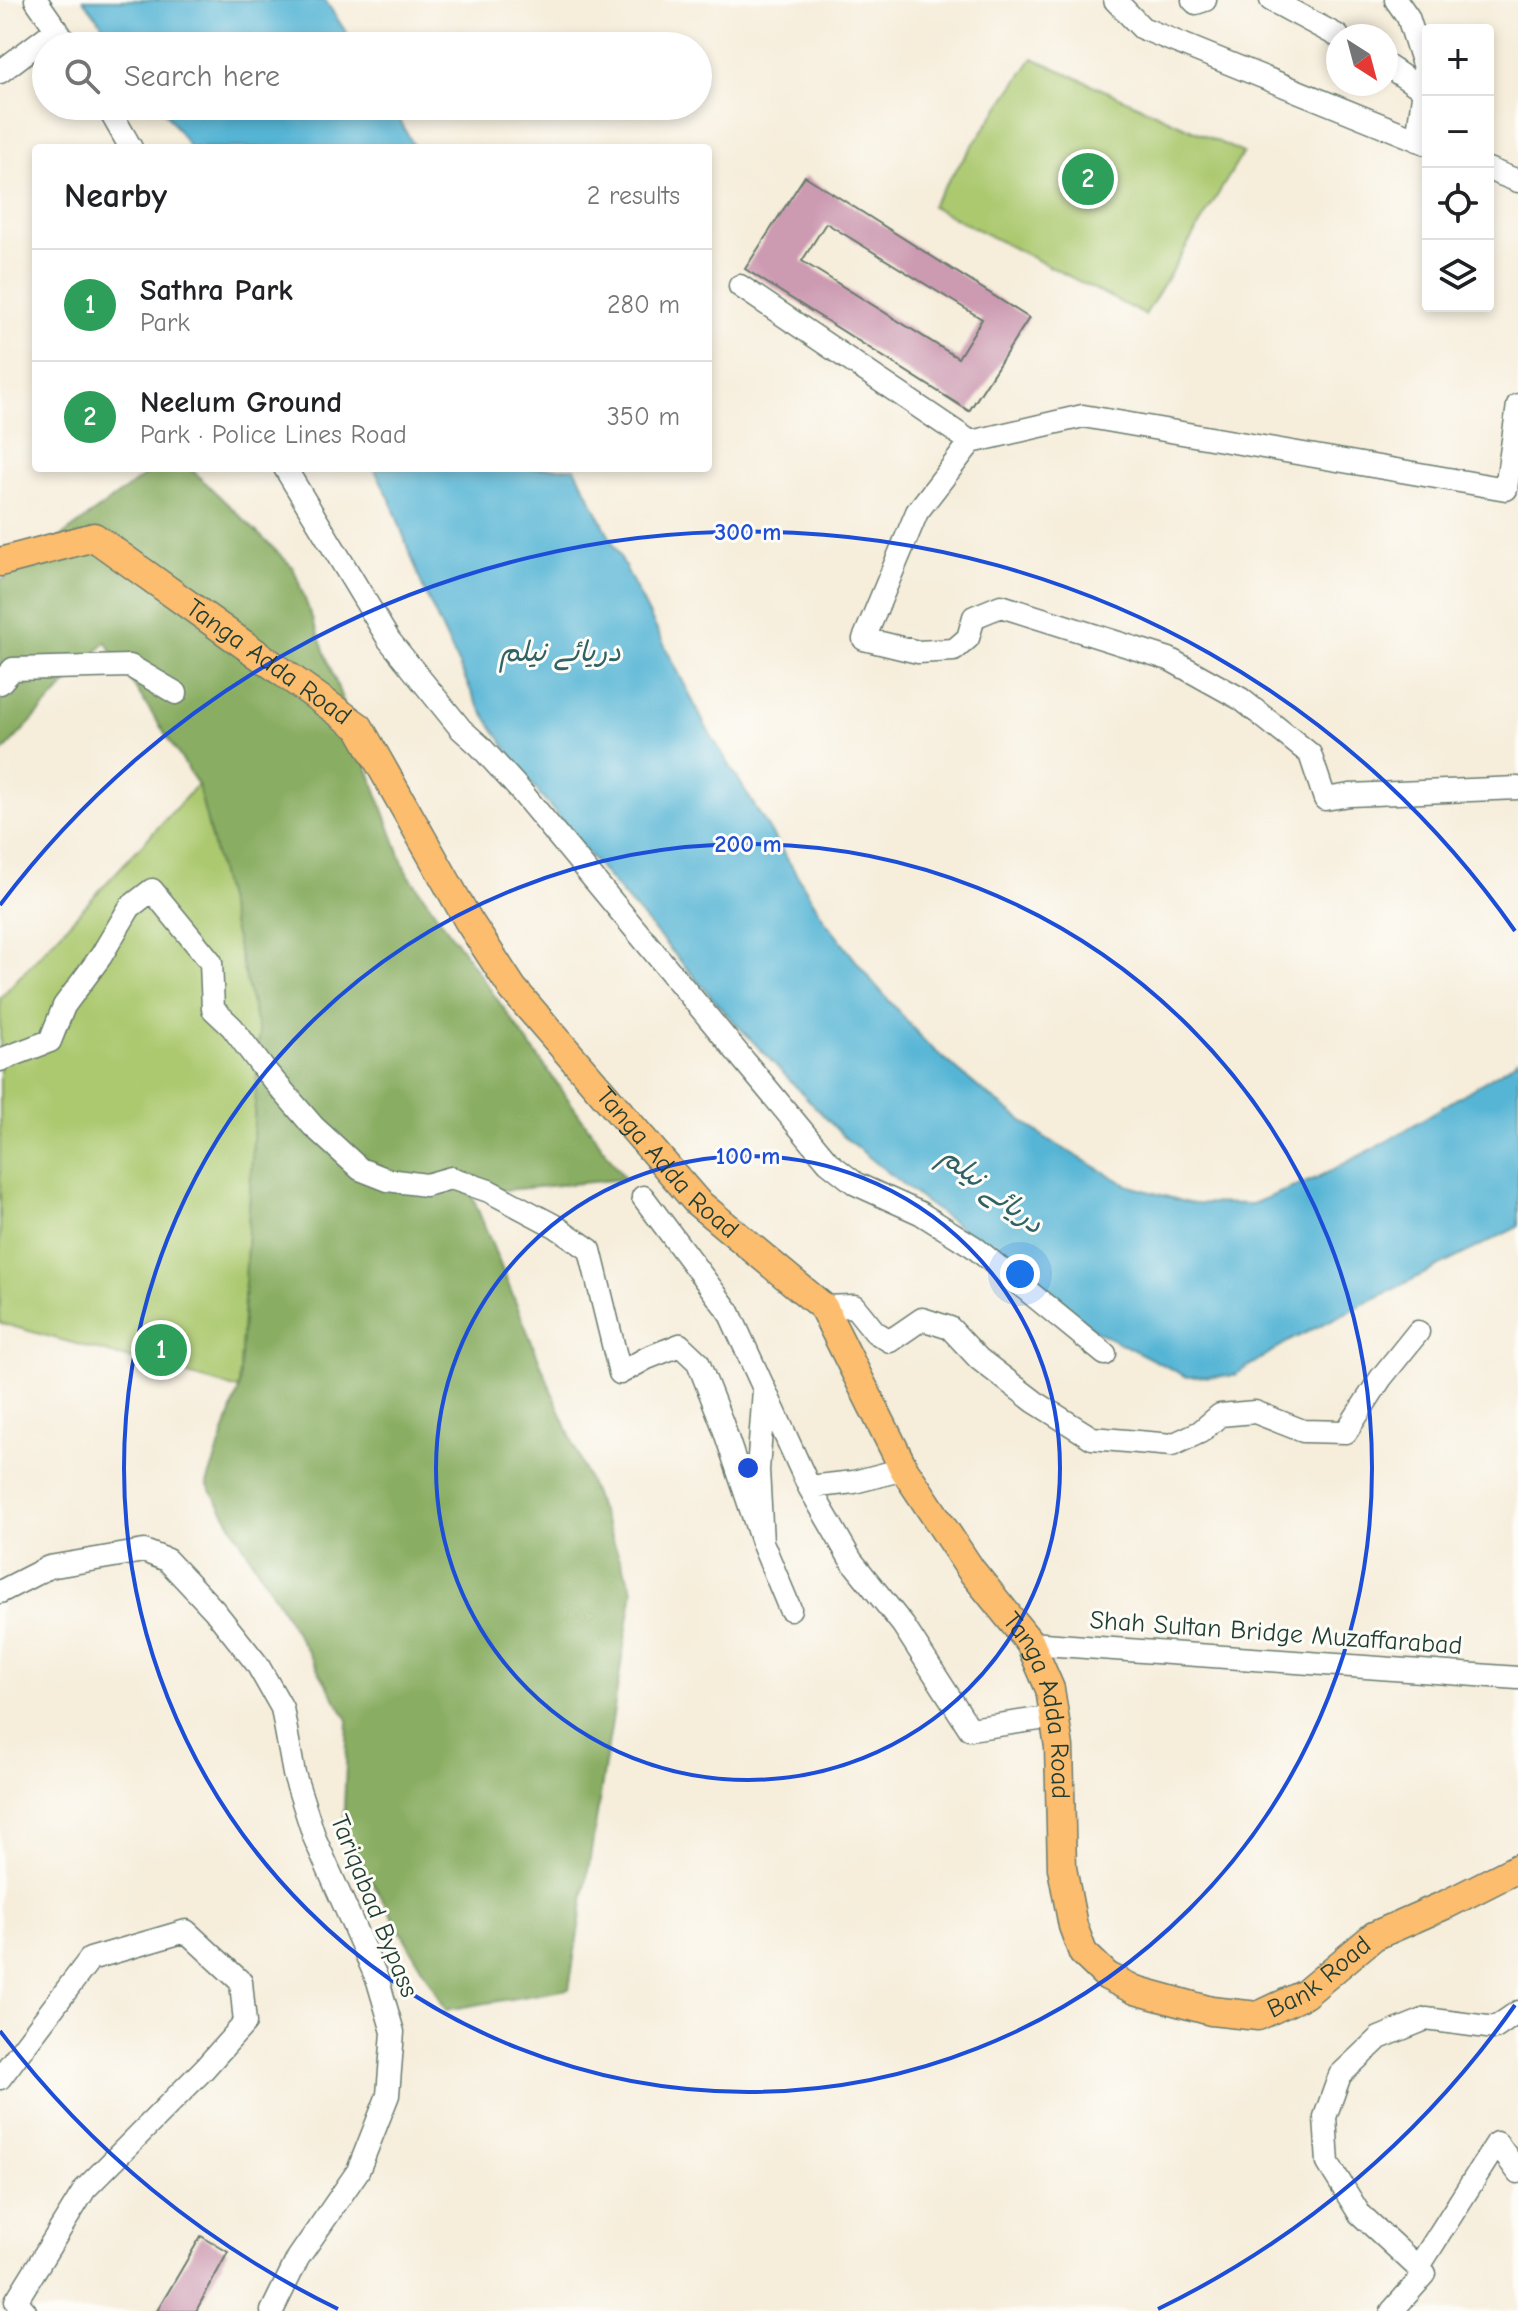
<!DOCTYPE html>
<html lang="en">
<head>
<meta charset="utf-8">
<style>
  :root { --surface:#fff; --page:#f2f2f2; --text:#202124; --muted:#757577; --line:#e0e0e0; --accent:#2563eb }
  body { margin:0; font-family:"Comic Neue","Playpen Sans Arabic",sans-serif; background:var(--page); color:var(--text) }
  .controls { position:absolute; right:24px; top:24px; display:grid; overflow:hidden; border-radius:8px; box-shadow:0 4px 12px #0003 }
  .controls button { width:72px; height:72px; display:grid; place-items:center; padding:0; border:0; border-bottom:2px solid var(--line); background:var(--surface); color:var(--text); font:40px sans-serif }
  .compass { position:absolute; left:1326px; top:24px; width:72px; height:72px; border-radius:50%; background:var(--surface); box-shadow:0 4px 12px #0003; rotate:144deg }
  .you { position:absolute; left:1020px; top:1274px; width:28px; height:28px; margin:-20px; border:6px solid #fff; border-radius:50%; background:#1a73e8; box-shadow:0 0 0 12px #1a73e833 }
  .badge { display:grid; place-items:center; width:52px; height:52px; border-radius:50%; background:var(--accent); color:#fff; font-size:26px; font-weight:700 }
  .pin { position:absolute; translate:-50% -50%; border:4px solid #fff; box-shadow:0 2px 8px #0006 }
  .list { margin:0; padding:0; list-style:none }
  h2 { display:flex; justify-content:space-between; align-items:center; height:104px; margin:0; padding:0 32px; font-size:34px }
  h2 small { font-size:26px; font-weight:400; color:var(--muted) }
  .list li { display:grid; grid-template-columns:52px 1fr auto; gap:24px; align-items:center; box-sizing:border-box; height:112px; padding:0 32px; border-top:2px solid var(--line) }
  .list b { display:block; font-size:30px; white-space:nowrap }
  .list p { margin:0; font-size:26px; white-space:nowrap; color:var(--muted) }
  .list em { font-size:26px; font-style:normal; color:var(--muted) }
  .icon { flex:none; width:44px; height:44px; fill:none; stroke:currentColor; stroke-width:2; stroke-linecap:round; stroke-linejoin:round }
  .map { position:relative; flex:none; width:1518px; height:2311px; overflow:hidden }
  .search { position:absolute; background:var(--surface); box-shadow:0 4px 12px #0003; left:32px; top:32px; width:680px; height:88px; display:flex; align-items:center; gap:20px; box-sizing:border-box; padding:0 28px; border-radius:44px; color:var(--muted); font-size:30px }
  .panel { position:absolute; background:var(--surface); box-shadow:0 4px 12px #0003; left:32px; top:144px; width:680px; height:328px; border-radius:8px }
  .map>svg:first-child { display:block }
  .green { fill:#acc970; stroke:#668352; stroke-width:2 }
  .forest { fill:#89ad62; stroke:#54754b; stroke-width:2 }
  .water { fill:#56b5d5; stroke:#3a7984; stroke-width:2 }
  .building { fill:#cc9ab1; fill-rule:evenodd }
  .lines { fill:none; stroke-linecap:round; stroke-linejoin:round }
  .minor-casing { stroke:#6a7b6e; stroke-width:25 }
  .major-casing { stroke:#6a7b6e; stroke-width:31 }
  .minor { stroke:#fff; stroke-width:22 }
  .major { stroke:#fcbd6e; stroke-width:28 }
  .ring { fill:none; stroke:#1d4ed8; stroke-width:4 }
  .labels { text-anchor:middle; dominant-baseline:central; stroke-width:6; stroke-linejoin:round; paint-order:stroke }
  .street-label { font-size:26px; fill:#1f3d34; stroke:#fdfcf7 }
  .water-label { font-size:28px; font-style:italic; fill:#306164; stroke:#fdfcf7 }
  .centre { fill:#1d4ed8; stroke:#fdfcf7; stroke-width:4 }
  .ring-label { font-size:24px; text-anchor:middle; font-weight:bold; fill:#1d4ed8; stroke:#fdfcf7; stroke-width:6; stroke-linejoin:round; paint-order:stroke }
</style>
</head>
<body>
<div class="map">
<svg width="1518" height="2311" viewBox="0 0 1518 2311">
  <rect width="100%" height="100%" fill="#fdfcf7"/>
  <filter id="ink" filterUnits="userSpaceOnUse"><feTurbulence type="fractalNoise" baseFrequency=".0125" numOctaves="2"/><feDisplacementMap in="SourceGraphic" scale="16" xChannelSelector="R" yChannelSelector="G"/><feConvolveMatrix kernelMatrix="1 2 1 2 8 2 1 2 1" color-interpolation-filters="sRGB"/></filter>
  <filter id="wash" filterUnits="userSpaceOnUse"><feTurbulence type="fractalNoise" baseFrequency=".006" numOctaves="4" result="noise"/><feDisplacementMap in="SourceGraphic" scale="32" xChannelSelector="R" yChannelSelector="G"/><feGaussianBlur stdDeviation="1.8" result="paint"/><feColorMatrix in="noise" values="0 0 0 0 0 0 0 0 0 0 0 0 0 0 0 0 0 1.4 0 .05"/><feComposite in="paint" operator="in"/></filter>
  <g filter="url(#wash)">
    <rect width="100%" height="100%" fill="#f6edda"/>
    <path class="green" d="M1033 58 1243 153 1145 315 931 206Z
      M198 784 259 1033 239 1389 0 1323V998Z"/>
    <path class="forest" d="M155 468H190L293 567 406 871 625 1179 471 1193 633 1590 569 1989 446 2010 343 1831 348 1720 207 1484 239 1389 259 1033 198 785 106 642 0 755V581Z"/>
    <path class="water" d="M83 0H325L355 46H119Z
      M161 106H392L415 148H190Z
      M374 468H575L706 727 826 922 871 980 927 1044 980 1089 1047 1139 1127 1185 1189 1203 1252 1204 1317 1178 1384 1143 1508 1067 1518 1059V1227L1289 1341 1233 1376 1187 1377 1094 1330 1020 1271 922 1200 843 1136 721 1008 594 861 522 772 475 700 423 588 390 499Z"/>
    <g id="blocks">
      <path class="building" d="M805 176 1029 318 969 411 745 269ZM826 223 982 319 958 358 802 261Z
        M201 2236 228 2252 196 2311H157Z"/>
    </g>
  </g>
  <g filter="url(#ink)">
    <use href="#blocks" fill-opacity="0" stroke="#6a7b6e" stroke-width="2"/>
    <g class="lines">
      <defs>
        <path id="minor" d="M36 0 68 46
          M1115 0 1142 28 1428 144
          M1193 0 1196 3 1205 0
          M1271 0 1338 36
          M1396 0 1408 17 1426 74 1417 140
          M1386 65 1423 90
          M0 72 57 29
          M107 106 131 148
          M1488 169 1518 181
          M740 286 971 442 1083 416 1506 489 1518 405
          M971 442 917 512 864 639 918 652 954 650 968 638 974 617 1001 606 1169 659 1241 699 1310 754 1325 799 1350 795 1518 788
          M285 468 389 640 461 729 480 746 519 789 828 1162 856 1184 920 1213 974 1247 1105 1354
          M0 683 13 669 130 666 176 693
          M0 1060 50 1041 64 1006 101 956 130 907 152 890 211 962 213 1009 232 1027 263 1068 313 1126 360 1169 388 1180 426 1185 451 1178 489 1191 555 1226 590 1250 620 1373 647 1358 680 1345 698 1362 722 1423 762 1542
          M643 1197 729 1312 809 1487 854 1482 904 1469
          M823 1307 854 1306 875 1332 890 1341 922 1319 950 1328 979 1359 1035 1402 1092 1438 1172 1445 1200 1432 1220 1415 1255 1412 1303 1431 1346 1432 1381 1378 1418 1332
          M764 1390 758 1470 762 1542 790 1609
          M809 1487 851 1560 903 1625 970 1729 1054 1717
          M0 1592 49 1567 144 1551 167 1560 214 1610 257 1664 282 1708 294 1774 315 1839 378 1981 393 2032 388 2095 358 2171 298 2258 272 2311
          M1030 1643 1518 1678
          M0 2078 90 1959 186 1931 241 1982 245 2023 204 2069 85 2189 16 2301 25 2311
          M1423 2260 1497 2143 1518 2172
          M1392 2311 1425 2274 1359 2213 1328 2163 1325 2117 1340 2075 1379 2038 1426 2019 1495 2028 1518 2012"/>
        <g id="major">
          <path id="s1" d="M0 562 94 537 359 727 468 920 513 989 697 1202 823 1307 904 1469 971 1570 1030 1643 1050 1689 1059 1747 1062 1868 1073 1926 1083 1953 1107 1976 1135 1990 1211 2011 1258 2016 1305 1994 1374 1936 1447 1904 1518 1868"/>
        </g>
      </defs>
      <use href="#minor" class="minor-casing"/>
      <use href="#major" class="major-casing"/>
      <use href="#minor" class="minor"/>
      <use href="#major" class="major"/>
    </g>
  </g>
  <g class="ring">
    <circle cx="748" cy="1468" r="312"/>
    <circle cx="748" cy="1468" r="624"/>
    <path d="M1515 2005A936 936 0 0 1 1158 2309M338 2309A936 936 0 0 1 0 2031M0 905A936 936 0 0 1 1515 931"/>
  </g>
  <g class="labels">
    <g class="street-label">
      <text stroke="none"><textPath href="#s1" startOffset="312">Tanga Adda Road</textPath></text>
      <text stroke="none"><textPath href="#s1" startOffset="960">Tanga Adda Road</textPath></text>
      <text transform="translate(1276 1633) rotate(4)">Shah Sultan Bridge Muzaffarabad</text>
      <text stroke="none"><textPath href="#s1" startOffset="1632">Tanga Adda Road</textPath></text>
      <text transform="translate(374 1906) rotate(68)">Tariqabad Bypass</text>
      <text stroke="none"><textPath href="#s1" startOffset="2150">Bank Road</textPath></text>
    </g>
    <g class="water-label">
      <text x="560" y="652">دریائے نیلم</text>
      <text transform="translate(992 1190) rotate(38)">دریائے نیلم</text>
    </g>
  </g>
  <circle cx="748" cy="1468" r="12" class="centre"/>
  <g class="ring-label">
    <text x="748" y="540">300 m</text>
    <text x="748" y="852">200 m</text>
    <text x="748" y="1164">100 m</text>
  </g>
</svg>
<div class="controls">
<button>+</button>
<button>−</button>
<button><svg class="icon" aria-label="locate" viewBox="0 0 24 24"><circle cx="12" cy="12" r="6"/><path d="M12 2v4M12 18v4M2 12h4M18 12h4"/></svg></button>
<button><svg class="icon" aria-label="layers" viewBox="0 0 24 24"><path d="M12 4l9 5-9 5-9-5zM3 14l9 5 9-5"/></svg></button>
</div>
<svg class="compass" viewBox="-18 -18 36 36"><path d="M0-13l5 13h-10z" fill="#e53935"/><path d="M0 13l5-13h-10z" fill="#757577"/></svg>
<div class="you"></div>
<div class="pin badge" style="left:161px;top:1350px;background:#2e9e5b">1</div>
<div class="pin badge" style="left:1088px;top:179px;background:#2e9e5b">2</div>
<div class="search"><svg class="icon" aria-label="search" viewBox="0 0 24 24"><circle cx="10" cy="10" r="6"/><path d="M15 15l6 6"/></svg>Search here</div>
<section class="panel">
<h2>Nearby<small>2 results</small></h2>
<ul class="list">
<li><span class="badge" style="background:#2e9e5b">1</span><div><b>Sathra Park</b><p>Park</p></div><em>280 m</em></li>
<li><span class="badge" style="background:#2e9e5b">2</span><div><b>Neelum Ground</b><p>Park · Police Lines Road</p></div><em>350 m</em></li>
</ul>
</section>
</div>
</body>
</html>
